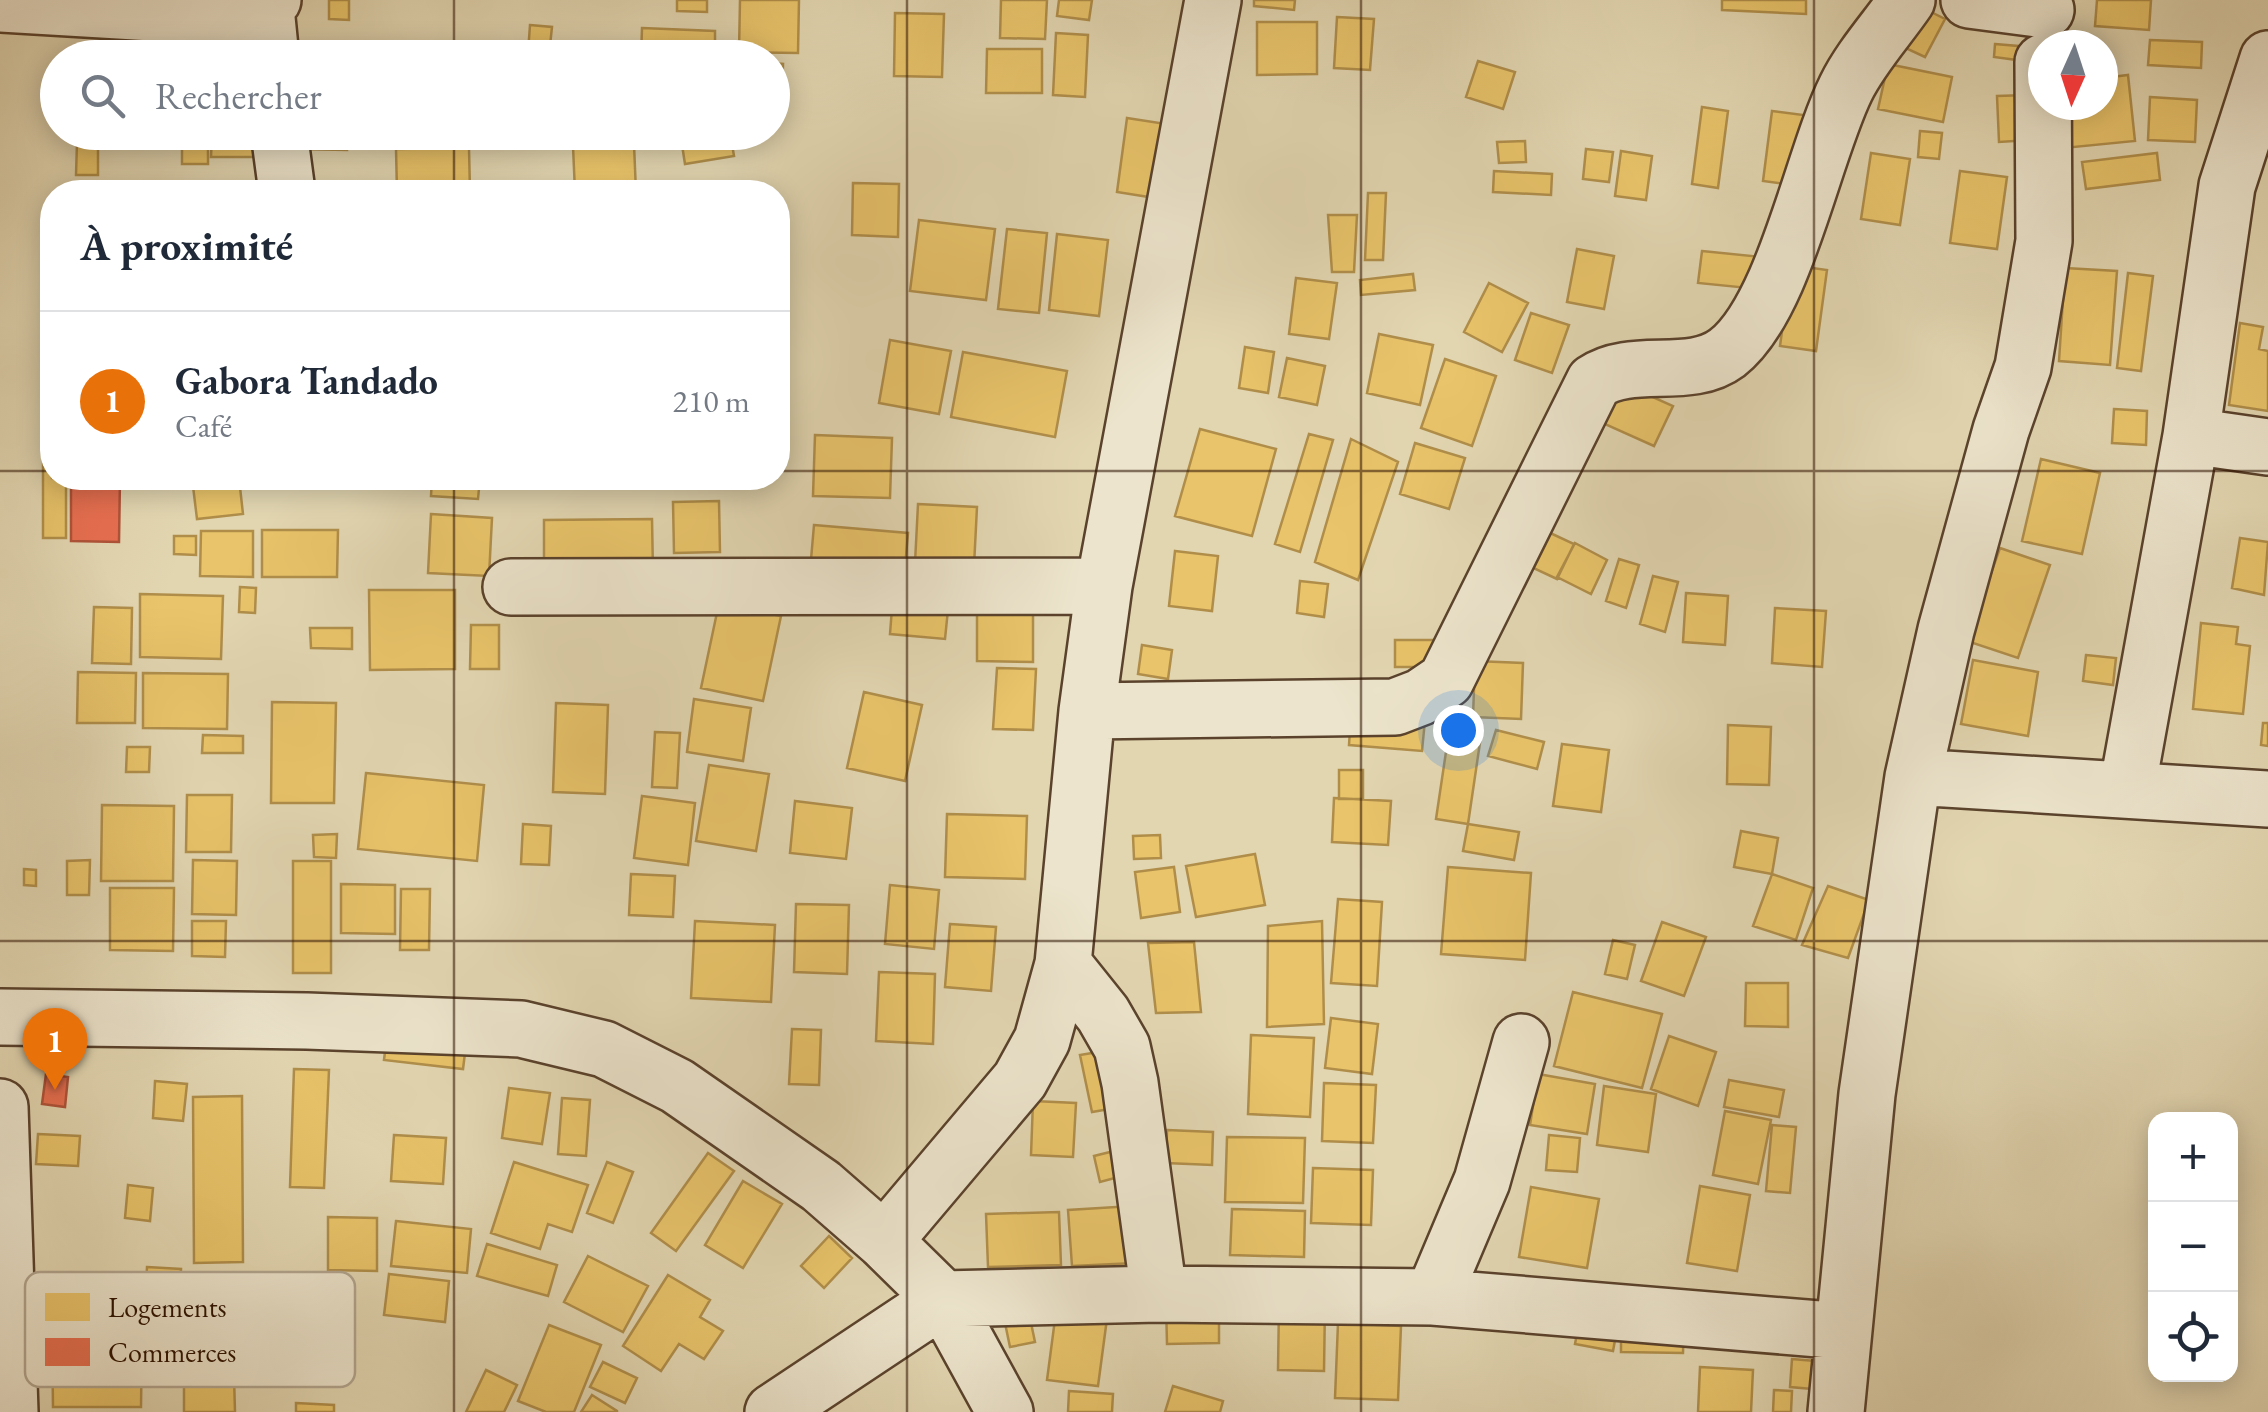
<!DOCTYPE html>
<html lang="fr">
<head>
<meta charset="utf-8">
<style>
  :root { --surface:#fff; --page:#f2f2f3; --text:#1f2937; --muted:#747a83; --line:#e0e1e3; --accent:#0b8043 }
  body { margin:0; font-family:"EB Garamond",serif; background:var(--page); color:var(--text) }
  .controls { position:absolute; right:30px; bottom:30px; display:grid; overflow:hidden; border-radius:20px; box-shadow:0 5px 25px #0003 }
  .controls button { width:90px; height:90px; display:grid; place-items:center; padding:0; border:0; border-bottom:2px solid var(--line); background:var(--surface); color:var(--text); font:50px sans-serif }
  .compass { position:absolute; left:2028px; top:30px; width:90px; height:90px; border-radius:50%; background:var(--surface); box-shadow:0 5px 25px #0003; rotate:183deg }
  .you { position:absolute; left:1458px; top:730px; width:35px; height:35px; margin:-25px; border:8px solid #fff; border-radius:50%; background:#1a73e8; box-shadow:0 0 0 15px #1a73e833 }
  .badge { display:grid; place-items:center; width:65px; height:65px; border-radius:50%; background:var(--accent); color:#fff; font-size:32px; font-weight:700 }
  .pin { position:absolute; translate:-50% -82px; filter:drop-shadow(0 2px 5px #0008) }
  .pin::after { content:''; position:absolute; top:52px; width:35px; height:30px; background:inherit; clip-path:polygon(0 0,100% 0,50% 100%) }
  .list { margin:0; padding:0; list-style:none }
  h2 { display:flex; justify-content:space-between; align-items:center; height:130px; margin:0; padding:0 40px; font-size:42px }
  h2 small { font-size:32px; font-weight:400; color:var(--muted) }
  .list li { display:grid; grid-template-columns:65px 1fr auto; gap:30px; align-items:center; box-sizing:border-box; height:180px; padding:0 40px; border-top:2px solid var(--line) }
  .list b { display:block; font-size:38px; white-space:nowrap }
  .list p { margin:0; font-size:32px; white-space:nowrap; color:var(--muted) }
  .list em { font-size:32px; font-style:normal; color:var(--muted) }
  .icon { flex:none; width:55px; height:55px; fill:none; stroke:currentColor; stroke-width:2; stroke-linecap:round; stroke-linejoin:round }
  .map { position:relative; flex:none; width:2268px; height:1412px; overflow:hidden }
  .search { position:absolute; background:var(--surface); box-shadow:0 5px 25px #0003; left:40px; top:40px; width:750px; height:110px; display:flex; align-items:center; gap:25px; box-sizing:border-box; padding:0 35px; border-radius:55px; color:var(--muted); font-size:38px }
  .panel { position:absolute; background:var(--surface); box-shadow:0 5px 25px #0003; left:40px; top:180px; width:750px; height:310px; border-radius:40px }
  .map>svg:first-child { display:block }
  .homes { fill:#e9c46a; stroke:#b08e4a; stroke-width:2.5 }
  .shops { fill:#e76f51; stroke:#af5339; stroke-width:2.5 }
  .lines { fill:none; stroke-linecap:round; stroke-linejoin:round }
  .minor-casing { stroke:#5a422c; stroke-width:60 }
  .minor { stroke:#ece4cc; stroke-width:55 }
  .grid { fill:none; stroke:#2c1100; stroke-width:2.5; stroke-opacity:0.55 }
  .key { fill:#ece4cc; stroke:#b2a58f; stroke-width:2.5 }
  .key-label { font-size:28px; fill:#2c1100 }
</style>
</head>
<body>
<div class="map">
<svg width="2268" height="1412" viewBox="0 0 2268 1412">
  <rect width="100%" height="100%" fill="#e2d6b1"/>
  <filter id="stains"><feTurbulence type="fractalNoise" baseFrequency=".002" numOctaves="4"/><feColorMatrix values="0 0 0 0 .2 0 0 0 0 .09 0 0 0 0 .02 0 0 0 .5 -.17"/></filter>
  <radialGradient id="worn" r=".72"><stop offset=".6" stop-color="#630" stop-opacity="0"/><stop offset="1" stop-color="#630" stop-opacity=".3"/></radialGradient>
  <path class="homes" d="M329 0H349V20L329 19Z
    M677 0H707V12L677 11Z
    M740 0H799L798 53 739 52Z
    M1001 0H1047L1045 39 1000 38Z
    M1059 0H1092L1089 20 1057 16Z
    M1254 0H1295L1294 10 1254 6Z
    M1722 0H1806V14L1722 10Z
    M2097 0H2151L2149 30 2095 26Z
    M1919 6 1945 19 1925 57 1899 45Z
    M895 13 944 14 942 77 894 76Z
    M1337 17 1374 19 1370 70 1334 68Z
    M1257 22H1317V74L1257 75Z
    M530 25 552 27 549 55 528 53Z
    M642 28 715 31V58H641Z
    M1056 33 1088 35 1085 97 1053 95Z
    M2150 40 2202 42 2201 68 2148 65Z
    M1995 44 2018 46 2017 60 1994 57Z
    M987 49H1042V93H986Z
    M1478 61 1515 72 1503 109 1466 97Z
    M772 63 783 64 782 111H772Z
    M1888 64 1952 77 1943 122 1878 109Z
    M50 70H58V99H49Z
    M2128 75 2135 141 2064 148 2060 105H2103V78Z
    M2028 95 2030 140 1999 142 1997 96Z
    M2150 97 2197 100 2195 142 2148 140Z
    M1702 107 1728 111 1718 188 1692 184Z
    M1772 111 1811 116 1802 186 1763 181Z
    M1127 118 1166 124 1155 198 1117 192Z
    M1920 131 1942 133 1939 159 1918 157Z
    M182 132H208V164H182Z
    M212 132H262V157H211Z
    M294 132H347V150L294 149Z
    M362 132H400V144H362Z
    M436 132H500V136Z
    M680 132H730L734 156 685 164Z
    M1525 141 1526 162 1499 163 1497 142Z
    M77 142 98 143V175H76Z
    M634 144 636 192H575L573 146Z
    M469 148 470 192H397L396 149Z
    M1586 149 1613 152 1609 182 1583 179Z
    M1621 151 1652 156 1646 200 1615 196Z
    M1871 153 1910 159 1900 225 1861 219Z
    M2157 153 2160 180 2086 189 2082 162Z
    M1494 171 1552 174 1551 195 1493 192Z
    M1960 171 2007 177 1997 249 1950 243Z
    M853 183 899 184 898 237 852 235Z
    M1368 193H1386L1383 260H1365Z
    M1328 215H1357L1354 272H1332Z
    M919 220 995 229 986 300 910 291Z
    M1007 229 1047 233 1039 313 998 309Z
    M1057 234 1108 240 1099 316 1049 310Z
    M1577 249 1614 256 1604 309 1567 302Z
    M1702 251 1762 257 1758 289 1698 283Z
    M1791 265 1827 270 1816 351 1780 346Z
    M2065 268 2117 271 2110 365 2059 361Z
    M2128 273 2153 276 2141 371 2117 368Z
    M1413 274 1415 290 1361 295 1360 280Z
    M1296 278 1337 283 1329 339 1289 334Z
    M1489 283 1528 303 1502 352 1464 332Z
    M1531 313 1569 325 1552 373 1515 360Z
    M2240 323 2263 327 2259 349 2268 351V411L2229 405Z
    M778 333H787L785 395H778Z
    M1379 334 1433 345 1420 405 1367 393Z
    M890 340 951 351 939 414 879 403Z
    M1245 347 1274 352 1268 393 1239 388Z
    M963 352 1067 371 1055 437 951 417Z
    M1287 358 1325 366 1317 405 1279 397Z
    M1445 359 1496 376 1472 446 1421 428Z
    M1617 381 1673 406 1654 446 1598 421Z
    M2114 409 2147 411 2146 445 2112 443Z
    M1200 429 1276 449 1252 536 1175 516Z
    M1309 434 1333 440 1300 552 1275 544Z
    M815 435 892 438 890 498 813 496Z
    M1351 439 1398 462 1358 580 1315 562Z
    M1415 443 1465 458 1449 509 1400 494Z
    M2041 459 2100 473 2082 554 2022 541Z
    M43 464H52V478H66V538H43Z
    M192 478H239L243 514 197 519Z
    M432 478H480L478 499 431 496Z
    M719 501 720 552 674 553 673 502Z
    M918 504 977 507 974 566 915 563Z
    M431 514 492 518 489 576 428 573Z
    M652 519 653 571H544V520Z
    M814 525 908 533 904 579 810 571Z
    M262 530H338L337 577H262Z
    M201 531H253V577L200 576Z
    M1546 531 1574 544 1557 579 1529 566Z
    M174 536H196V555L174 554Z
    M2240 538 2268 542 2264 595 2232 588Z
    M1575 543 1607 560 1591 594 1557 577Z
    M2000 548 2050 565 2018 658 1967 641Z
    M1175 551 1218 556 1212 611 1169 606Z
    M1619 559 1639 565 1626 608 1606 601Z
    M1653 576 1678 582 1665 632 1640 624Z
    M1300 581 1328 584 1324 617 1297 613Z
    M240 587 256 588 255 613 239 612Z
    M369 590H455V669L370 670Z
    M1686 593 1728 596 1725 645 1683 642Z
    M140 594 223 596 221 659 140 657Z
    M893 595 949 600 945 639 890 634Z
    M977 602H1033V662L977 661Z
    M719 603 781 616 763 701 701 688Z
    M94 607 132 608 131 664 92 663Z
    M1775 608 1826 611 1822 667 1772 663Z
    M2201 623 2238 627 2236 644 2250 646 2243 714 2193 709Z
    M471 625H499V669H470Z
    M310 628H352V649L311 648Z
    M1395 640H1439V667H1395Z
    M1142 645 1172 650 1168 679 1138 674Z
    M2086 655 2116 658 2113 685 2083 681Z
    M1973 660 2038 672 2028 736 1961 724Z
    M1475 661 1523 663 1521 719 1473 717Z
    M997 668 1036 669 1033 730 993 729Z
    M78 672 136 673 135 723H77Z
    M143 673 228 674 227 729 143 728Z
    M864 692 922 705 905 781 847 768Z
    M694 699 751 708 743 761 687 752Z
    M272 702 336 703 334 803H271Z
    M556 703 608 705 605 794 553 792Z
    M1351 714 1425 720 1422 751 1349 745Z
    M2263 723H2268V746L2261 745Z
    M1450 725 1482 729 1468 824 1436 819Z
    M1728 725 1771 727 1769 785 1727 784Z
    M1496 730 1544 742 1537 769 1488 756Z
    M655 732 680 733 677 788 652 787Z
    M203 735 243 736V753H202Z
    M1562 744 1609 750 1601 812 1553 806Z
    M127 747H150L149 772H126Z
    M709 765 769 774 756 851 696 841Z
    M1339 770H1363V799H1339Z
    M366 773 484 785 477 861 358 849Z
    M187 795H232L231 852H186Z
    M642 796 695 803 688 865 634 858Z
    M1334 798 1391 801 1388 845 1332 842Z
    M795 801 852 808 846 859 790 853Z
    M102 805 174 806 173 881H101Z
    M947 814 1027 816 1025 879 945 877Z
    M523 824 551 826 549 865 521 864Z
    M1468 824 1519 832 1514 860 1463 851Z
    M1741 831 1778 838 1772 874 1734 867Z
    M337 834 336 858 314 857 313 835Z
    M1160 835 1161 858 1134 859 1133 836Z
    M1255 854 1265 905 1196 917 1186 866Z
    M90 860 89 895H67V861Z
    M193 860 237 861 236 915 192 914Z
    M293 861H331V973H293Z
    M1174 867 1180 912 1141 918 1135 872Z
    M1448 867 1531 873 1525 960 1441 954Z
    M24 869 36 870V886L24 885Z
    M631 874 675 876 673 917 629 915Z
    M1772 874 1813 888 1796 940 1753 926Z
    M341 884 395 885V934L341 933Z
    M890 885 939 890 934 949 885 944Z
    M1828 886 1869 900 1848 958 1802 945Z
    M110 888H174L173 951 110 950Z
    M401 889H430L429 950H400Z
    M1338 899 1382 902 1377 986 1331 983Z
    M796 904 849 905 847 974 794 972Z
    M192 921H226L225 957 192 956Z
    M695 921 775 925 771 1002 691 998Z
    M1322 921 1324 1024 1267 1027 1268 926Z
    M1662 922 1706 937 1684 996 1641 981Z
    M950 924 996 927 991 991 945 987Z
    M1613 940 1635 945 1627 979 1605 974Z
    M1194 942 1201 1012 1156 1013 1148 943Z
    M879 972 935 974 933 1044 876 1041Z
    M1746 983H1788V1027L1745 1026Z
    M1573 992 1662 1014 1642 1088 1554 1066Z
    M1331 1018 1378 1024 1372 1074 1325 1068Z
    M388 1027 467 1037 463 1069 384 1060Z
    M792 1029 821 1030 819 1085 789 1084Z
    M1251 1035 1314 1038 1310 1117 1248 1114Z
    M1669 1036 1716 1052 1698 1106 1651 1089Z
    M1110 1050 1121 1107 1092 1112 1080 1055Z
    M294 1069 329 1070 324 1188 290 1187Z
    M1538 1074 1595 1084 1587 1134 1530 1125Z
    M1729 1080 1784 1090 1779 1117 1724 1107Z
    M155 1081 187 1084 183 1121 153 1118Z
    M1324 1083 1376 1085 1373 1143 1322 1141Z
    M1604 1086 1656 1094 1648 1152 1597 1145Z
    M509 1088 550 1093 542 1144 502 1138Z
    M242 1096 243 1262 194 1263 193 1097Z
    M562 1098 590 1100 586 1156 558 1154Z
    M1033 1101 1076 1103 1073 1157 1031 1155Z
    M1725 1111 1771 1120 1758 1184 1713 1175Z
    M1772 1125 1796 1127 1790 1193 1766 1191Z
    M1167 1130 1213 1132 1212 1165 1166 1163Z
    M38 1134 80 1136 78 1166 36 1164Z
    M394 1135 446 1138 443 1184 391 1181Z
    M1549 1135 1580 1138 1577 1172 1546 1170Z
    M1227 1137 1305 1138 1303 1203 1225 1202Z
    M1130 1147 1137 1172 1100 1182 1094 1156Z
    M708 1153 734 1171 676 1251 651 1233Z
    M514 1162 588 1185 572 1232 548 1224 540 1249 491 1233Z
    M607 1162 633 1172 613 1223 587 1213Z
    M1313 1168 1373 1170 1371 1225 1311 1223Z
    M743 1181 782 1204 743 1268 705 1245Z
    M128 1185 153 1188 150 1221 125 1218Z
    M1700 1186 1750 1195 1737 1271 1687 1263Z
    M1531 1187 1599 1199 1587 1268 1519 1257Z
    M1132 1206 1136 1263 1072 1266 1068 1210Z
    M1232 1209 1305 1211 1304 1257 1230 1255Z
    M1059 1212 1061 1265 988 1267 986 1214Z
    M328 1217 377 1218V1271L328 1270Z
    M396 1221 471 1229 467 1273 391 1266Z
    M829 1236 852 1258 824 1288 801 1266Z
    M487 1244 557 1265 548 1296 477 1276Z
    M588 1256 648 1286 623 1332 564 1302Z
    M147 1267 181 1269 179 1320 144 1318Z
    M389 1274 449 1281 445 1322 384 1315Z
    M668 1275 710 1300 700 1317 723 1331 704 1359 679 1344 661 1371 623 1346Z
    M1057 1304 1108 1311 1098 1386 1047 1380Z
    M1166 1304H1219V1343L1167 1344Z
    M1279 1304 1325 1305 1324 1371 1278 1370Z
    M73 1313H114L115 1331H142L141 1407H53L52 1331H74Z
    M1580 1317 1618 1324 1613 1351 1575 1344Z
    M1030 1318 1035 1342 1010 1347 1005 1323Z
    M1621 1321 1684 1322 1683 1353 1621 1352Z
    M1338 1323 1401 1326 1398 1400 1335 1398Z
    M549 1325 601 1345 574 1412H546L518 1401Z
    M1792 1359 1827 1362 1824 1390 1790 1387Z
    M603 1362 637 1378 625 1403 590 1387Z
    M1700 1367 1753 1370 1751 1412H1698Z
    M486 1370 517 1385 504 1412H466Z
    M184 1376H234L235 1412H184Z
    M1173 1386 1223 1401 1220 1412H1165Z
    M1774 1390 1792 1391 1791 1412H1773Z
    M1069 1391 1113 1394 1112 1412H1068Z
    M592 1395 617 1411V1412H581Z
    M296 1403 334 1405V1412H296Z"/>
  <path class="shops" d="M71 478H120L119 542 71 541Z
    M46 1074 68 1077 65 1107 42 1104Z"/>
  <g class="lines">
    <defs>
      <path id="minor" d="M1969 0 2046 10
        M0 4 220 17 266 8 273 0
        M266 8 271 58
        M279 132 287 192
        M2191 436 2268 447
        M511 587 1104 586
        M1087 711 1395 707 1421 697 1446 680 1594 382C1632 356 1690 381 1727 353 1785 308 1812 157 1846 88 1861 57 1888 28 1907 0
        M1913 777 2268 799
        M2127 790 2191 436 2227 186 2268 59
        M1063 964 1103 1014 1122 1047 1130 1083 1159 1294
        M0 1017 307 1021 521 1029 604 1049 677 1086 739 1129 821 1186 884 1241 943 1299 1005 1412
        M0 1107 10 1412
        M884 1241 1020 1080 1042 1040 1063 964 1087 711 1104 586 1213 0
        M1433 1297 1482 1181 1521 1042
        M773 1412 943 1299 1159 1294 1433 1297 1843 1331
        M1836 1412 1867 1094 1913 777 1946 630 2001 430 2023 367 2044 241 2043 62"/>
    </defs>
    <use href="#minor" class="minor-casing"/>
    <use href="#minor" class="minor"/>
  </g>
  <path class="grid" d="M454 0V58M907 0V1412M1361 0V1412M1814 0V1412M454 132V192M0 471H52M778 471H2268M454 478V1412M0 941H2268"/>
  <rect x="25" y="1272" width="330" height="115" rx="15" class="key"/>
  <rect x="45" y="1293" width="45" height="28" fill="#e9c46a"/>
  <rect x="45" y="1338" width="45" height="28" fill="#e76f51"/>
  <g class="key-label">
    <text x="108" y="1317">Logements</text>
    <text x="108" y="1362">Commerces</text>
  </g>
  <rect width="100%" height="100%" filter="url(#stains)"/>
  <rect width="100%" height="100%" fill="url(#worn)"/>
</svg>
<div class="controls">
<button>+</button>
<button>−</button>
<button><svg class="icon" aria-label="locate" viewBox="0 0 24 24"><circle cx="12" cy="12" r="6"/><path d="M12 2v4M12 18v4M2 12h4M18 12h4"/></svg></button>
</div>
<svg class="compass" viewBox="-18 -18 36 36"><path d="M0-13l5 13h-10z" fill="#e53935"/><path d="M0 13l5-13h-10z" fill="#747a83"/></svg>
<div class="you"></div>
<div class="pin badge" style="left:55px;top:1090px;background:#e8710a">1</div>
<div class="search"><svg class="icon" aria-label="search" viewBox="0 0 24 24"><circle cx="10" cy="10" r="6"/><path d="M15 15l6 6"/></svg>Rechercher</div>
<section class="panel">
<h2>À proximité<small></small></h2>
<ul class="list">
<li><span class="badge" style="background:#e8710a">1</span><div><b>Gabora Tandado</b><p>Café</p></div><em>210 m</em></li>
</ul>
</section>
</div>
</body>
</html>
